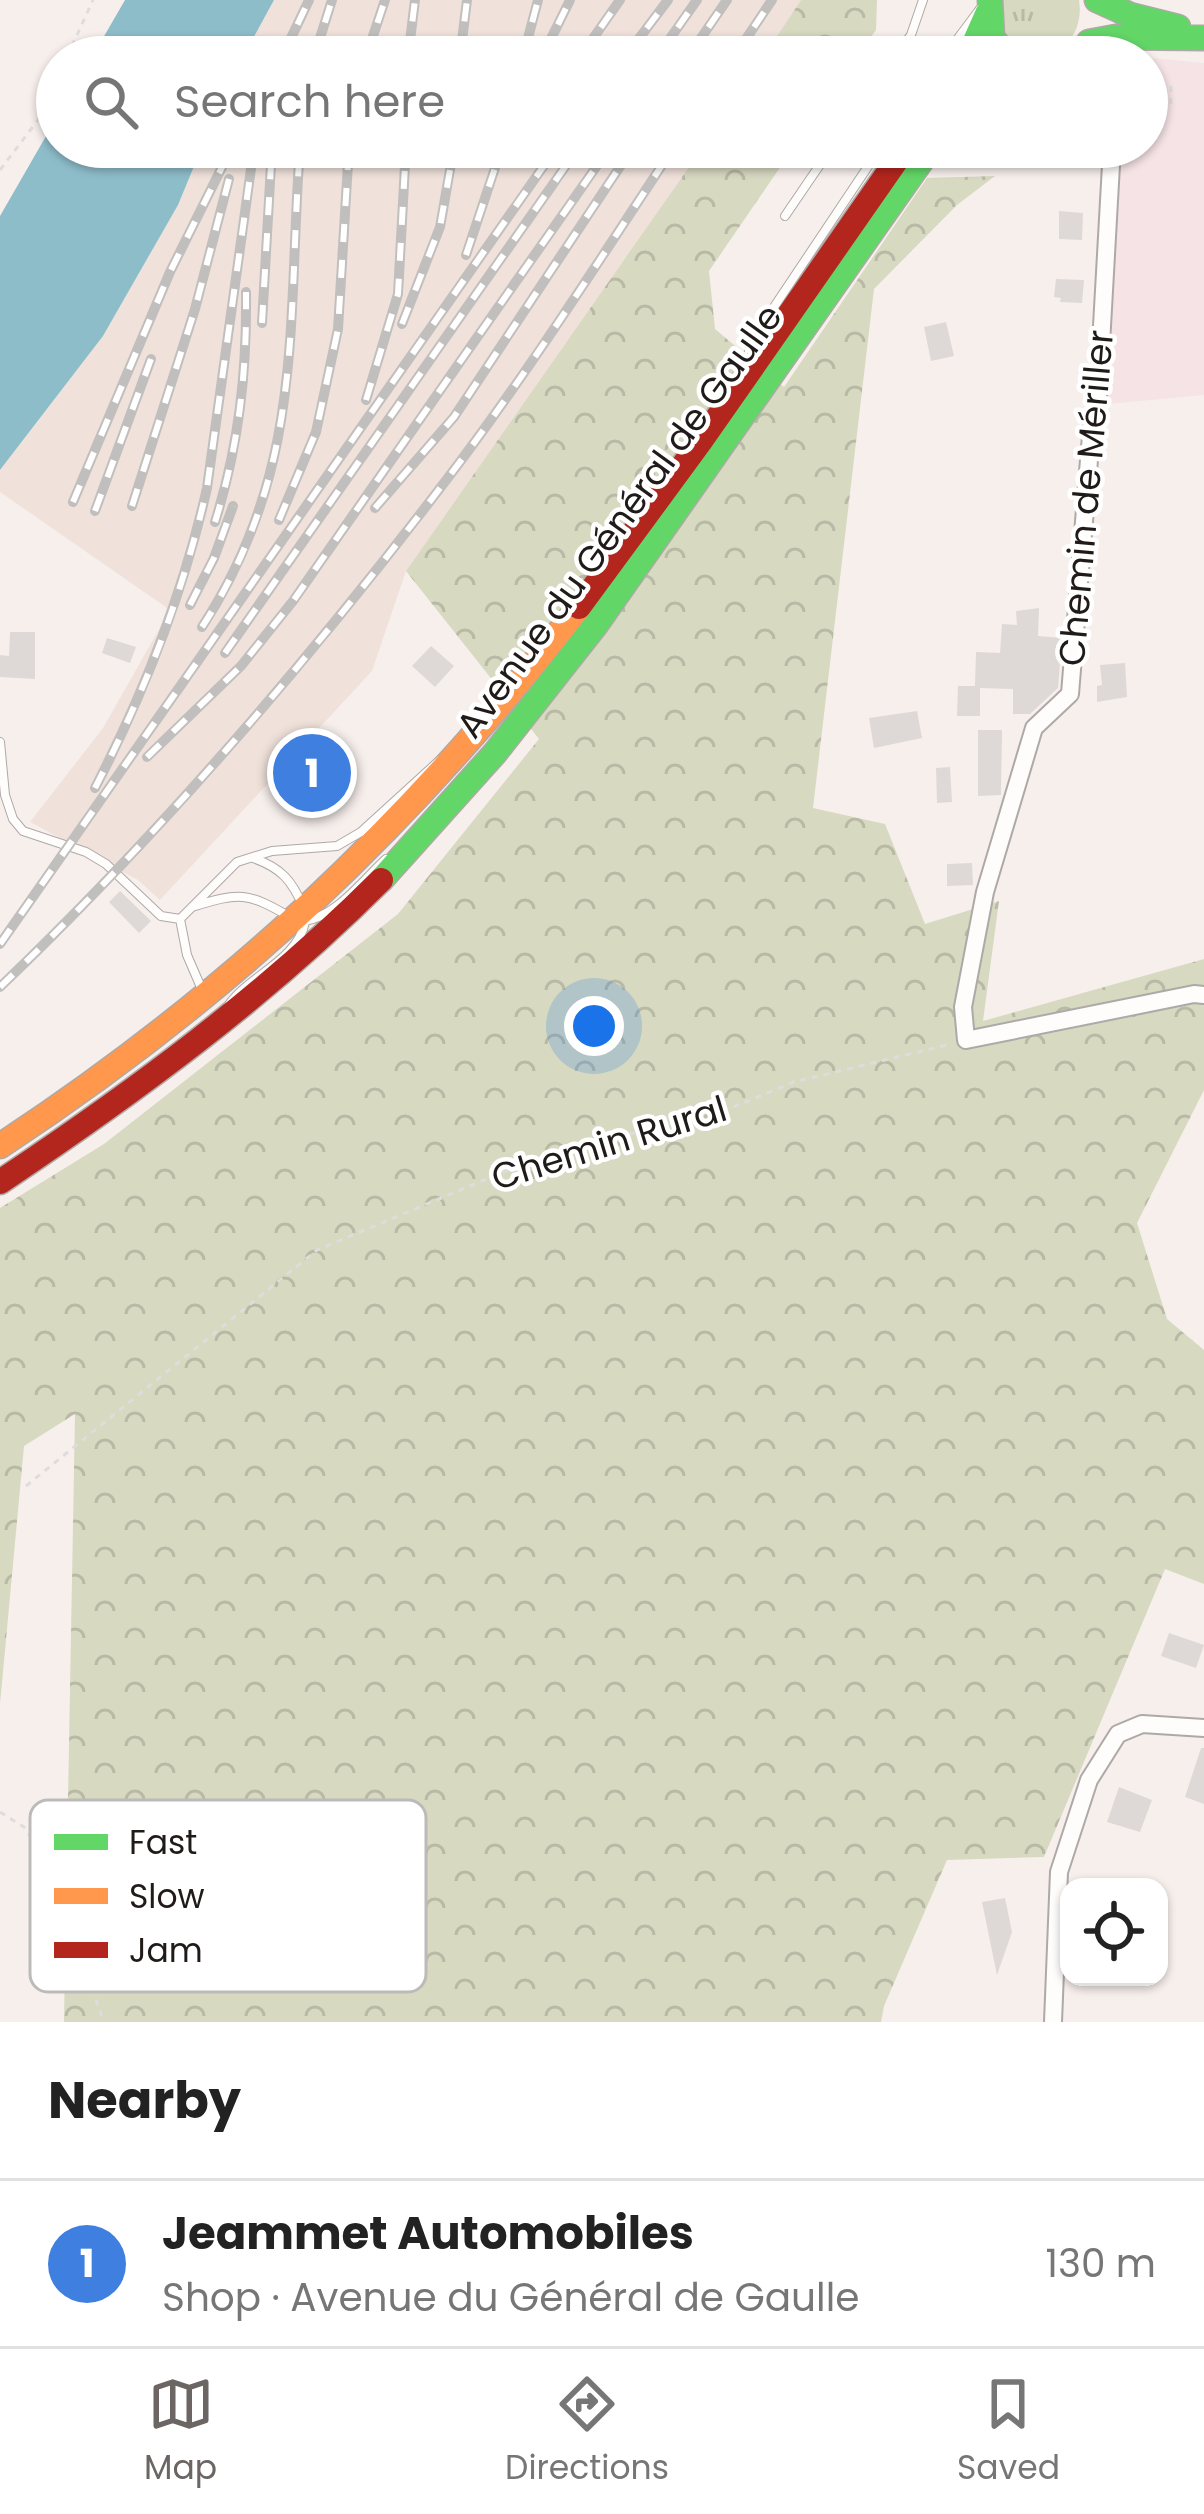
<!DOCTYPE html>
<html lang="en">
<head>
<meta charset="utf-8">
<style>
  :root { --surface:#fff; --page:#f6f6f6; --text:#222; --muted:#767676; --line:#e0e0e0; --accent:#6b6563 }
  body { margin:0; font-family:Poppins,sans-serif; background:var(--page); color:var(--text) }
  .controls { position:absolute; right:36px; bottom:36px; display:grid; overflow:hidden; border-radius:24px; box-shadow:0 3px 9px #0004 }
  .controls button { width:108px; height:108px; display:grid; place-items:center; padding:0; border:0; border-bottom:3px solid var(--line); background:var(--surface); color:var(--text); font:60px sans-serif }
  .you { position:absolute; left:594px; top:1026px; width:42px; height:42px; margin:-30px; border:9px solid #fff; border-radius:50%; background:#1a73e8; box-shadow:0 0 0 18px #1a73e833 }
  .badge { display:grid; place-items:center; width:78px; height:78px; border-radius:50%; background:var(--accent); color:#fff; font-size:39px; font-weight:700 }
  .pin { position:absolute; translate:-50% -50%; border:6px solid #fff; box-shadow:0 3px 12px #0006 }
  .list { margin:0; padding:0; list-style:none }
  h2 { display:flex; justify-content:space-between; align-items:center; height:156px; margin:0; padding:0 48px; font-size:51px }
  h2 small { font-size:39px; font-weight:400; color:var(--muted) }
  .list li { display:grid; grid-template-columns:78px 1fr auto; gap:36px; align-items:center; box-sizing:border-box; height:168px; padding:0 48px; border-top:3px solid var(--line) }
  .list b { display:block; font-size:45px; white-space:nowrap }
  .list p { margin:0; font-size:39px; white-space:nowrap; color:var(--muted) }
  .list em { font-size:39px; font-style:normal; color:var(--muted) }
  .icon { flex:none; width:66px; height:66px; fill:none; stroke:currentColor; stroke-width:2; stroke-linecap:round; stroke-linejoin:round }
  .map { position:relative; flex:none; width:1204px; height:2022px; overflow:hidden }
  .search { position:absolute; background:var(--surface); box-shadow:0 3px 9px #0004; left:36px; right:36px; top:36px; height:132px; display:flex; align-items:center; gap:30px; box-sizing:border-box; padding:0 42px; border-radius:66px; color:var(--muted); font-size:45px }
  .sheet { height:324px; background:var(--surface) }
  nav { display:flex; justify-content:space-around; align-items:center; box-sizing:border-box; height:168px; border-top:3px solid var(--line); background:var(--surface); font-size:33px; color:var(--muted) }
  nav a { display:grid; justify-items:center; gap:6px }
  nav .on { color:var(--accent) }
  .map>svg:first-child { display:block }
  .commercial { fill:#f5e3e5 }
  .built { fill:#f0e2db }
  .grass { fill:url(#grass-tufts) }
  .forest { fill:url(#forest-crowns) }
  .water { fill:#8ebdca }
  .building { fill:#ded9d6 }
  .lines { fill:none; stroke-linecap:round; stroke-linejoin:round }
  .lane-casing { stroke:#aea9a6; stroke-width:10 }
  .street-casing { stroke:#aea9a6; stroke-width:20 }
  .fast-casing { stroke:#aea9a6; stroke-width:27 }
  .slow-casing { stroke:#aea9a6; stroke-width:27 }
  .jam-casing { stroke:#aea9a6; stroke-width:27 }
  .path { stroke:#dfdddc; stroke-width:3; stroke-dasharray:6 6; stroke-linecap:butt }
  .lane { stroke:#fefdfc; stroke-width:8 }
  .street { stroke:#fefdfc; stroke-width:16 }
  .fast { stroke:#63d668; stroke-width:24 }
  .slow { stroke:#ff974d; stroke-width:24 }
  .jam { stroke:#b3261e; stroke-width:24 }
  .rail-casing { stroke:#c1bfbd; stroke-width:10 }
  .rail { stroke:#fff; stroke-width:6; stroke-dasharray:18; stroke-linecap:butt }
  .labels { text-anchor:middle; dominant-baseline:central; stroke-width:9; stroke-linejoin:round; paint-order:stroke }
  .street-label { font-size:36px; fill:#201b19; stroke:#fff }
  .key { fill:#fff; stroke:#bcbbba; stroke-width:3 }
  .key-label { font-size:33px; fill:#201b19 }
</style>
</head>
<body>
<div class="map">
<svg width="1204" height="2022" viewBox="0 0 1204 2022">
  <defs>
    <pattern id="grass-tufts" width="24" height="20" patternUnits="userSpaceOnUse" patternTransform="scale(3)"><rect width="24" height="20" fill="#d7d9c1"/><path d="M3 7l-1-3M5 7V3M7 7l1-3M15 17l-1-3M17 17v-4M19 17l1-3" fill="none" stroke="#b8baa5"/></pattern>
    <pattern id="forest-crowns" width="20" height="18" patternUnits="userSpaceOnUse" patternTransform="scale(3)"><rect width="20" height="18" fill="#d7d9c1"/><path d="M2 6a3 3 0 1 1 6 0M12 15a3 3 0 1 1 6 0" fill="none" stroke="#b8baa5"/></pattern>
  </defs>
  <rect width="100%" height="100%" fill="#f7efec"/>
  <path class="commercial" d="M1153 58 1204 63V395L1107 404 1117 147H1147V64Z"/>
  <path class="built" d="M274 0H801L763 57H243Z
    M202 147H703L406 571 372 671 160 900 138 880 30 822 103 728 170 610 0 492V470L103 336 178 205Z"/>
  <path class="grass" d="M1001 0H1079C1087 51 1031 74 1003 31Z"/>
  <path class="forest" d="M801 0H877L876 30 857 57H763Z
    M703 147H794L709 271 715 329 784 387 927 178 995 176 957 205 874 289 813 808 885 824 925 924 999 901 983 1021 1204 959V1090L1137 1223 1167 1319 1204 1350V1584L1165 1569 1044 1857 947 1860 884 2006 881 2022H64L75 1414 24 1446 0 1704V1208L104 1144 398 914 539 739 406 571Z"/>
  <path class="water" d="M125 0H274L243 57H92Z
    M57 117V147H202L178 205 103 336 0 470V216Z"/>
  <path class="building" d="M1059 211 1083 213 1082 240 1059 239Z
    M1056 279 1084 280 1082 303 1060 302 1061 298 1054 297Z
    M946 322 954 356 931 361 924 327Z
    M1039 608 1038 636 1062 638 1058 688 1030 714H1013V689L980 688V716H957L958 686H975L976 652 1000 653 1002 624 1017 625 1016 611Z
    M10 632H35V679L0 677V655L9 656Z
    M107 638 136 647 130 663 102 653Z
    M431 646 454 666 435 687 412 666Z
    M1125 663 1127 697 1097 702V686L1102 685 1100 665Z
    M917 711 922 738 874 748 869 718Z
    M978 730H1002L1001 795 978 796Z
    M950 767 952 802 937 803 936 768Z
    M972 863 973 885 947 886V864Z
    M120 891 151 921 139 933 109 902Z
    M1169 1633 1204 1645 1196 1668 1161 1656Z
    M1201 1748H1204V1804L1185 1797Z
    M1119 1787 1152 1800 1140 1832 1107 1822Z
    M1005 1898 1012 1932 997 1975 982 1902Z"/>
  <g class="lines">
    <defs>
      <path id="lane" d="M895 57 911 35 923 0
        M944 57 980 9
        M785 216 832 147
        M746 358 766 319 881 147
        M0 742 5 795 13 819 23 831 86 852 106 864 161 916 180 919
        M253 858C282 868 292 881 304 908
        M192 907C240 892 247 892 290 917
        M180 919 237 862 272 851 337 846 361 832 440 760
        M180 919 187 955 203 992
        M304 921C336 917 363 880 386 859
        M228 1006C248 976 298 960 305 922"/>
      <path id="street" d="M1080 57V54
        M1112 147 1098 398 1092 423 1070 694 1034 728 985 892 963 1007 966 1040 1194 994 1204 995
        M1053 2022 1059 1872 1089 1780 1118 1734 1142 1724 1204 1728"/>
      <path id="fast" d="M990 0 992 37 1007 57
        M1097 0 1130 15 1178 27
        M1089 42 1116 37 1204 38
        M968 57 987 14
        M381 880 495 753 595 626 931 147"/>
      <path id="slow" d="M0 1146C231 994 410 825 579 607"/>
      <path id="jam" d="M579 607 701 441 906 147
        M0 1182C136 1091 265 996 381 880"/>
    </defs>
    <use href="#lane" class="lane-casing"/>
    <use href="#street" class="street-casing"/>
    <use href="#fast" class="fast-casing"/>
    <use href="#slow" class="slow-casing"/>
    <use href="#jam" class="jam-casing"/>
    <path class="path" d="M67 57 93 0
      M1147 86H1171V104
      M0 170 44 112 57 81
      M26 1486 317 1250 532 1160 733 1107 794 1082 947 1045
      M0 1812 24 1827 41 1852 104 2022"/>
    <use href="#lane" class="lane"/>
    <use href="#street" class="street"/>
    <use href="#fast" class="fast"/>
    <use href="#slow" class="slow"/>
    <use href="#jam" class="jam"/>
    <defs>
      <path id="rail" d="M282 57 309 0
        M314 57 332 0
        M366 57 385 0
        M408 57 415 0
        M460 57 467 0
        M523 57 538 0
        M542 57 570 0
        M580 57 620 0
        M625 57 668 0
        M657 57 697 0
        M688 57 727 0
        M734 57 772 0
        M466 255 502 147
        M262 323 272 147
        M402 324 440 227 454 147
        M366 400 398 294 406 147
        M73 502 170 272 232 147
        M132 506 195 309 229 179
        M375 508 454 417 633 147
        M95 511 151 359
        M279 520 316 432 338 329 349 147
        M215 522C239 445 247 372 246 292
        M190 605 214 558 233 506
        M202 627C305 469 287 325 300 147
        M225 653 579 147
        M147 757 241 666 293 601 610 147
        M95 788C145 691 183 595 207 488L254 147
        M0 944 557 147
        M0 987C163 831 310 659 447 479 528 373 600 259 674 147"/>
    </defs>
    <use href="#rail" class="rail-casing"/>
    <use href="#rail" class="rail"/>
  </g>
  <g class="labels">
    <g class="street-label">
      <text transform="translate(1086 498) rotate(-85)">Chemin de Mériller</text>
      <text transform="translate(619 521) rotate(-54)">Avenue du Général de Gaulle</text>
      <text transform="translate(609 1143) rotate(-17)">Chemin Rural</text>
    </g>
  </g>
  <rect x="30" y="1800" width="396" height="192" rx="18" class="key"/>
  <rect x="54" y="1834" width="54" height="16" fill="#63d668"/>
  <rect x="54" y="1888" width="54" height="16" fill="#ff974d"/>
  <rect x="54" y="1942" width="54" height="16" fill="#b3261e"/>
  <g class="key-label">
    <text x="129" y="1854">Fast</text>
    <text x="129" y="1908">Slow</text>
    <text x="129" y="1962">Jam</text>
  </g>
</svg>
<div class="controls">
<button><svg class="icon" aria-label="locate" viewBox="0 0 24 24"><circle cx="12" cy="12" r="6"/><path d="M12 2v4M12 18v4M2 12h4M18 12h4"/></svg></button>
</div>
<div class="you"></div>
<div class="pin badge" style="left:312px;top:773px;background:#3f7fe0">1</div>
<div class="search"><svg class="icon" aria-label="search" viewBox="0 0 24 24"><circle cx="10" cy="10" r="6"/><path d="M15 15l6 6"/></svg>Search here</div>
</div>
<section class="sheet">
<h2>Nearby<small></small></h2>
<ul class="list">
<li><span class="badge" style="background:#3f7fe0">1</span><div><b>Jeammet Automobiles</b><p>Shop · Avenue du Général de Gaulle</p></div><em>130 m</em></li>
</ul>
</section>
<nav>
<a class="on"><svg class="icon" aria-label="map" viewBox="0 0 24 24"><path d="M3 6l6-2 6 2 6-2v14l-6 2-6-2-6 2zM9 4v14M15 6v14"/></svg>Map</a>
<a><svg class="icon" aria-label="directions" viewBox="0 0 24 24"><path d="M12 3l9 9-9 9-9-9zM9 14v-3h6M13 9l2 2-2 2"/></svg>Directions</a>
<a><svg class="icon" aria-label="saved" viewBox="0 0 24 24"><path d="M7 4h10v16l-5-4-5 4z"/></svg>Saved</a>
</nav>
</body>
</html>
